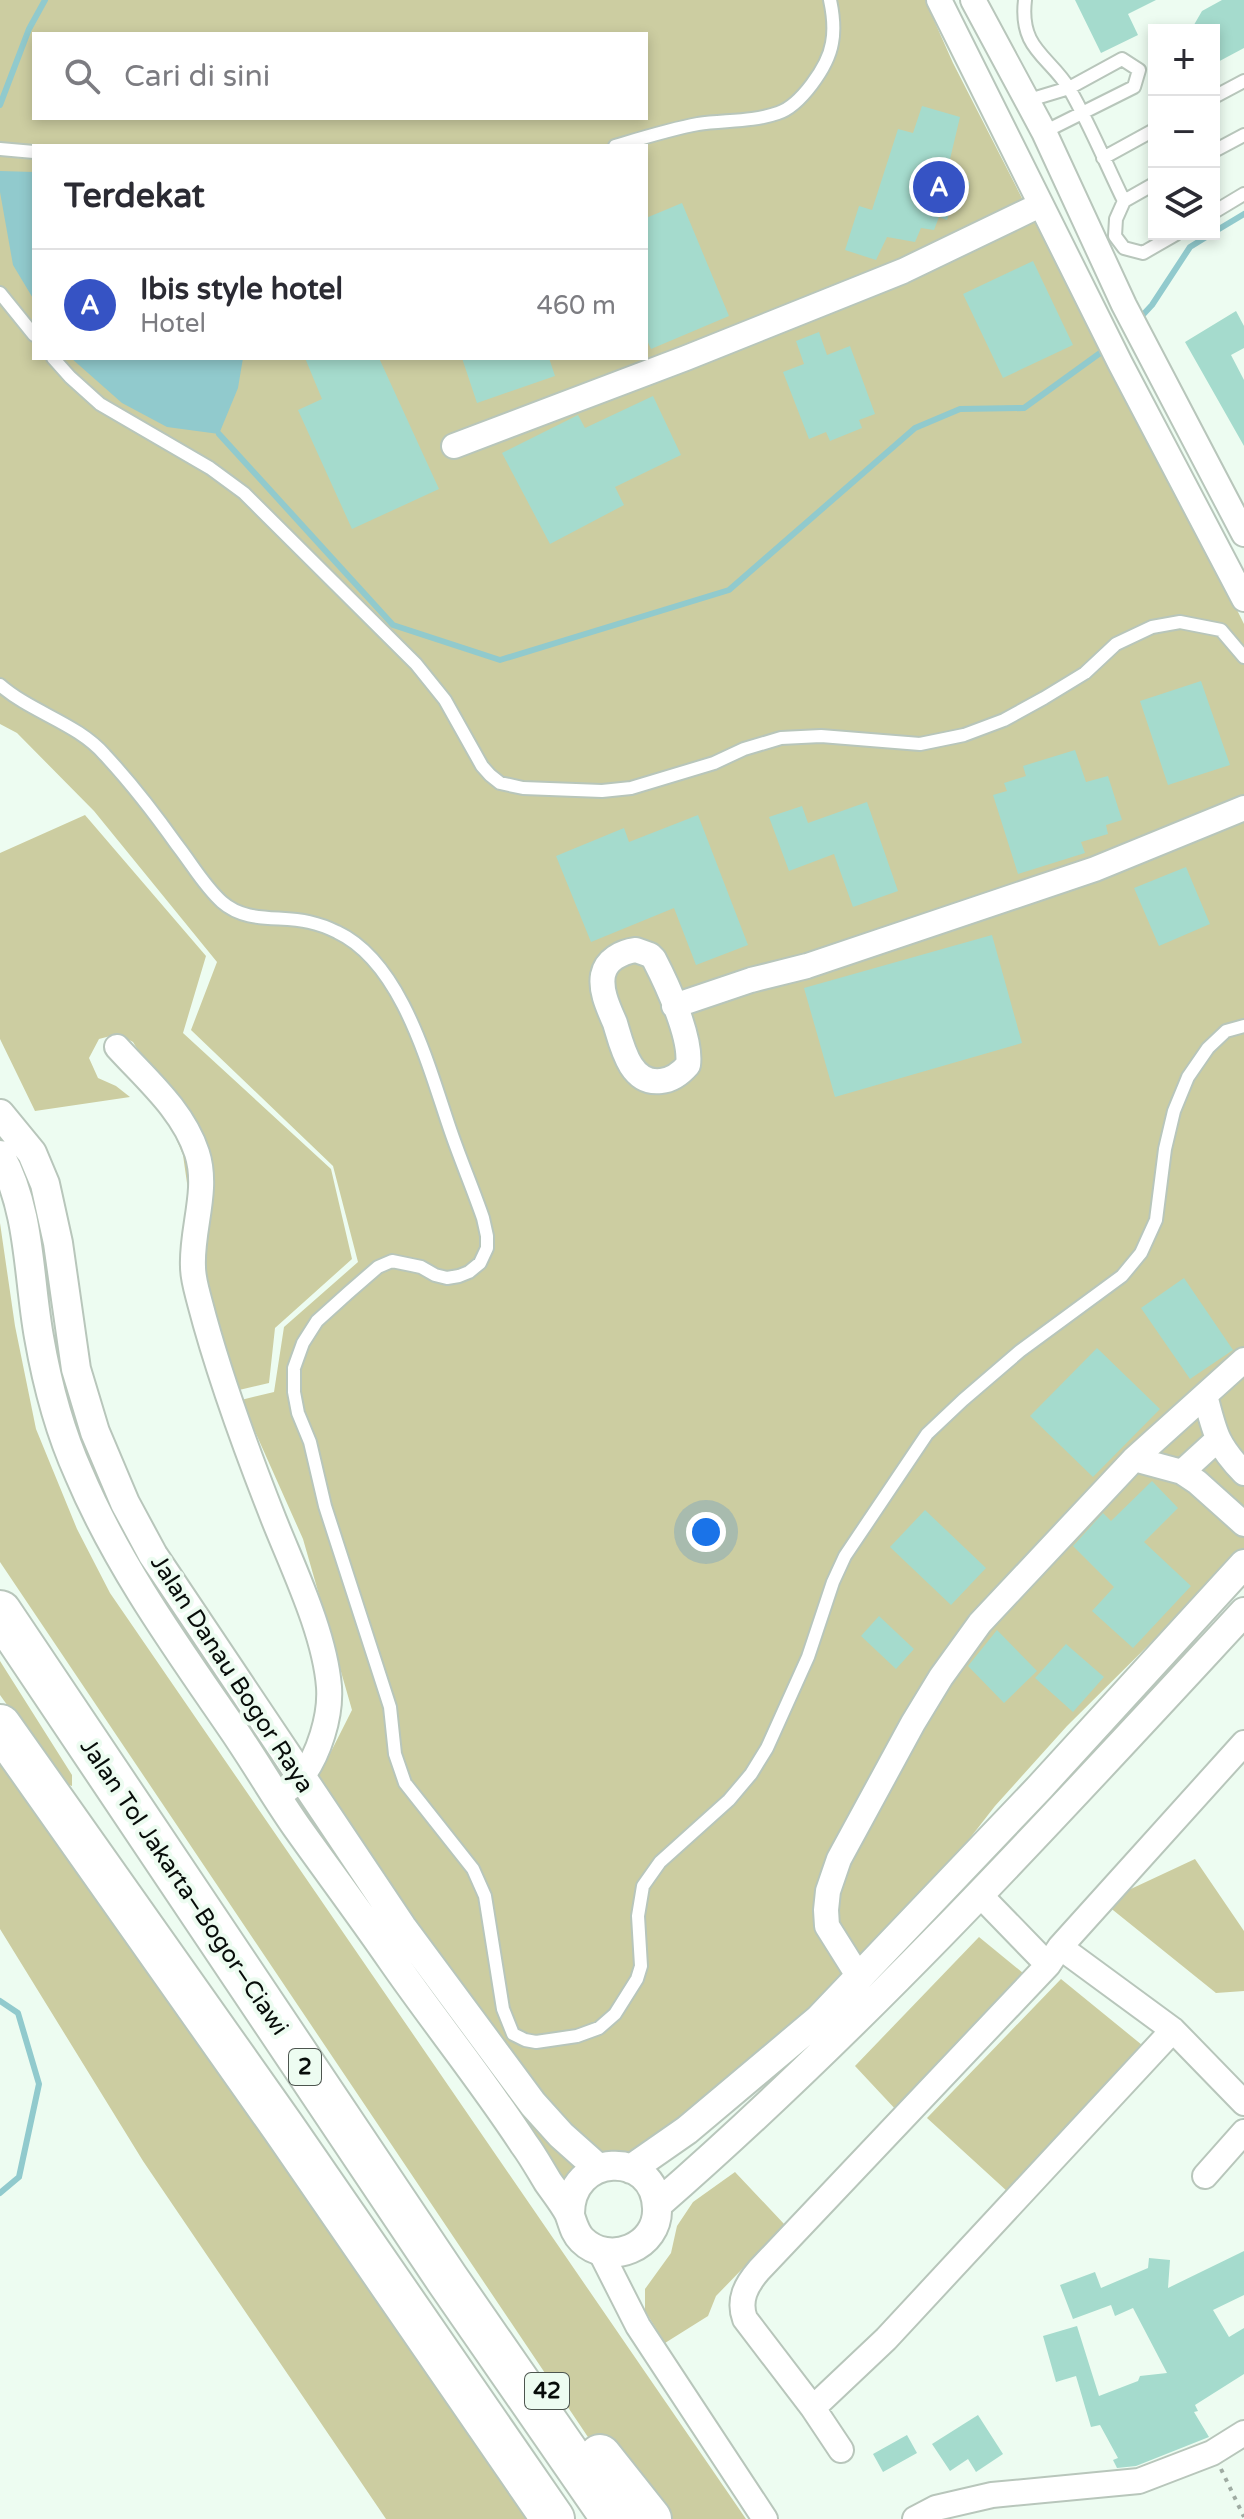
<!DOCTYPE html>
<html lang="id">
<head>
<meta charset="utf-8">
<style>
  :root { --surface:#fff; --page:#f2f2f3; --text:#2b2b33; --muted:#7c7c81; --line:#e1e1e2; --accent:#3653c4 }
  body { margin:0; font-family:"Varela Round",sans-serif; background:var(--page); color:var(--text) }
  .controls { position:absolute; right:24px; top:24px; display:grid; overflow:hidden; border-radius:0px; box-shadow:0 4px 12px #0003 }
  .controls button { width:72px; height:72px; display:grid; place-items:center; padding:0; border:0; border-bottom:2px solid var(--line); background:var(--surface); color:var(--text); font:40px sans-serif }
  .you { position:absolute; left:706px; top:1532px; width:28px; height:28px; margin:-20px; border:6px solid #fff; border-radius:50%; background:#1a73e8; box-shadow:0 0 0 12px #1a73e833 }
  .badge { display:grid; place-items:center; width:52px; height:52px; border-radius:50%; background:var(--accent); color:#fff; font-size:26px; font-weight:700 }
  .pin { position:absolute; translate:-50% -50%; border:4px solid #fff; box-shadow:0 2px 8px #0006 }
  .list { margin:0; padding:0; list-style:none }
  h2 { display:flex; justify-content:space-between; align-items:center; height:104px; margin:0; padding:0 32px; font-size:34px }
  h2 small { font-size:26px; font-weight:400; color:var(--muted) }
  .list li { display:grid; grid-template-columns:52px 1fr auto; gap:24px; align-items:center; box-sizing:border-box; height:112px; padding:0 32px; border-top:2px solid var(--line) }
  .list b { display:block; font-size:30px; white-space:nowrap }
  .list p { margin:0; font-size:26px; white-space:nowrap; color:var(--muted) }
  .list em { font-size:26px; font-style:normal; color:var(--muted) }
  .icon { flex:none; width:44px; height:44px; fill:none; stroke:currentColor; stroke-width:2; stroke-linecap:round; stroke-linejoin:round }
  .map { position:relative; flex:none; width:1244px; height:2519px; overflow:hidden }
  .search { position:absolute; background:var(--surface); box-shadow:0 4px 12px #0003; left:32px; top:32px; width:616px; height:88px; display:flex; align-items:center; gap:20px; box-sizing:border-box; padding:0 28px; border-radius:0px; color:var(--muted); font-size:30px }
  .panel { position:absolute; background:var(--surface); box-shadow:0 4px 12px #0003; left:32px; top:144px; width:616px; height:216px; border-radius:0px }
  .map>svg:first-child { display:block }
  .green { fill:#cccda1; fill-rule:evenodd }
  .water { fill:#91cacd }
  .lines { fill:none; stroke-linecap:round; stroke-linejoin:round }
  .stream { stroke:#91cacd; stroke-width:6 }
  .building { fill:#a5dbcd }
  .service-casing { stroke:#b8c6bb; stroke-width:16 }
  .minor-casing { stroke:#b8c6bb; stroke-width:28 }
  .tertiary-casing { stroke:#b8c6bb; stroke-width:32 }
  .motorway-casing { stroke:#b8c6bb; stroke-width:46 }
  .path { stroke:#9faba2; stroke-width:4; stroke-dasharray:4 6; stroke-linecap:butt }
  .service { stroke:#fff; stroke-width:12 }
  .minor { stroke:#fff; stroke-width:24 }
  .tertiary { stroke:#fff; stroke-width:28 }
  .motorway { stroke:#fff; stroke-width:42 }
  .labels { text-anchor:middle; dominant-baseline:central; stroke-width:8; stroke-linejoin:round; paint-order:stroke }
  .shield { fill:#edfcf1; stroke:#4d554f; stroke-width:2 }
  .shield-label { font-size:22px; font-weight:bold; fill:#080d0a }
  .street-label { font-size:24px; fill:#080d0a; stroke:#edfcf1 }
</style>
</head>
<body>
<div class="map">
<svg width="1244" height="2519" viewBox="0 0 1244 2519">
  <rect width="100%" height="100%" fill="#edfcf1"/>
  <path class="green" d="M0 0H925L953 63 1026 206 1168 471 1244 624V1555L1212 1582 1067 1726 995 1806 949 1865 765 2073 612 2165 570 2214 296 1821 352 1710 303 1539 241 1400 274 1392 284 1327 358 1262 333 1166 191 1030 217 962 94 811 17 733 0 724ZM34 34H646V118H34ZM34 146H646V358H34Z
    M85 815 206 956 183 1033 331 1169 352 1259 275 1328 269 1383 239 1390 201 1281 183 1155 142 1057 133 1042 118 1034 99 1039 89 1058 98 1078 116 1086 130 1097 35 1111 0 1039V853Z
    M0 1223 15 1326 36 1429 77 1529 110 1593 746 2519H643L0 1562Z
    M0 1661 72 1775V1786L63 1783 0 1695Z
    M0 1764 369 2282 532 2519H386L143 2161 0 1929Z
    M1195 1859 1244 1931V1991L1216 1993 1103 1902Z
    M979 1937 1023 1973 898 2112 855 2066Z
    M1061 1979 1142 2045 1008 2192 927 2118Z
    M735 2172 785 2225 716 2296 708 2316 665 2343 645 2311V2289L671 2253 677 2226 693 2202Z"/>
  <path class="water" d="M0 171 34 172V300L13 265 0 192Z
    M71 358H243L238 388 219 434 167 427 122 403Z"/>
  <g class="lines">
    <path class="stream" d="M0 105 29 29 45 0
      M1214 232 1244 214
      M1139 319 1152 305 1190 247 1211 234
      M219 434 393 625 500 660 729 590 915 428 960 409 1024 408 1107 348
      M0 2001 18 2013 39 2084 19 2177 0 2193"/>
  </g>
  <path class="building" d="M1075 0H1156L1128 14 1138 35 1101 53Z
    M1222 0H1244V48L1214 64V30H1191L1202 11Z
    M922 106 960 117 946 176 970 183 963 202 953 200 947 220 939 217 934 230 921 228 915 242 887 237 876 260 845 250 859 206 872 210 898 129 913 133Z
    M682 203 729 316 651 349 646 338V218Z
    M1033 261 1073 345 1003 378 963 294Z
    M1236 311 1244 326V348L1231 355 1244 380V446L1185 342Z
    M819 332 827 355 850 346 875 414 859 420 862 428 830 441 826 432 809 439 783 372 804 364 796 341Z
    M305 358H379L439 489 352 529 298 410 322 399Z
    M462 358H549L555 376 477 403Z
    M653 396 681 455 615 487 624 505 550 544 502 453 578 415 585 428Z
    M1201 681 1230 765 1168 785 1140 701Z
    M1075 750 1086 782 1108 776 1122 820 1106 825 1108 834 1081 842 1085 853 1018 874 993 795 1007 791 1004 783 1026 776 1023 766Z
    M867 802 898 891 853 907 834 854 789 871 769 817 802 806 808 823Z
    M698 815 748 945 696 965 674 908 591 942 556 856 624 828 629 842Z
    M1186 867 1210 924 1159 946 1134 888Z
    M992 935 1022 1043 835 1097 804 988Z
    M1184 1278 1233 1350 1190 1379 1141 1308Z
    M1097 1348 1160 1409 1093 1477 1030 1416Z
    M1152 1481 1178 1508 1144 1542 1191 1586 1133 1648 1092 1611 1114 1587 1073 1546 1103 1513 1111 1521Z
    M925 1510 986 1568 951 1605 890 1547Z
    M879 1616 914 1649 896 1669 861 1636Z
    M997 1630 1037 1671 1004 1703 968 1666Z
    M1066 1644 1104 1677 1073 1712 1035 1678Z
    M1244 2251V2295L1213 2310 1229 2337 1244 2328V2374L1195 2405 1198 2411 1194 2412 1209 2437 1136 2466 1117 2468 1113 2460 1118 2458 1100 2425 1091 2427 1076 2376 1056 2382 1043 2336 1077 2326 1099 2396 1138 2381 1140 2376 1167 2373 1133 2308 1115 2316 1111 2305 1073 2319 1060 2285 1095 2272 1101 2288 1148 2268 1149 2258 1170 2260 1168 2288Z
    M978 2415 1003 2454 976 2472 968 2459 950 2471 932 2444Z
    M907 2435 917 2453 883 2472 873 2454Z"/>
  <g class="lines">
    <defs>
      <path id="service" d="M1025 0C1019 50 1050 56 1070 90 1090 125 1106 164 1124 201
        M1214 97 1244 81
        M1026 101 1069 88 1122 59 1139 70 1134 87 1044 132
        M615 146C642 138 671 129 698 124 725 120 752 122 778 113 800 106 828 67 832 43 835 28 833 14 830 0
        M0 149 34 152
        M1214 151 1244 135
        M1103 158 1154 130
        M1154 184 1124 201 1116 219 1115 236 1124 248 1143 253 1176 234
        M1214 212 1244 194
        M0 293 34 335
        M53 358 70 377 100 404 210 468 244 493 416 664 445 700 482 766 490 775 500 783 523 788 602 791 631 788 714 763 744 749 781 738 821 736 920 744 964 735 1004 720 1044 698 1085 673 1116 644 1152 627 1180 622 1221 630 1244 657
        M0 685C32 713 77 723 105 755 131 783 155 814 177 845 192 864 204 886 222 902 247 924 280 915 309 922 318 924 329 928 337 932 403 963 429 1069 451 1132 461 1161 473 1189 483 1218L487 1236V1248L480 1263 469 1272 459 1276 447 1278 435 1275 421 1267 392 1261 378 1267 348 1293 317 1321 303 1343 294 1368V1392L298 1413 310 1442 325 1506 390 1707 395 1754 405 1783 473 1869 485 1896 503 2009 513 2034 525 2040 536 2042 577 2036 599 2028 615 2014 637 1979 641 1966 638 1916 643 1886 660 1862 729 1800 751 1774 767 1748 808 1657 833 1582 845 1556 927 1434 963 1400 1020 1351 1122 1276 1141 1253 1156 1220 1165 1149 1174 1111 1188 1077 1208 1048 1226 1031 1244 1026"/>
      <path id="minor" d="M939 0 1120 363 1244 599
        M973 0 1044 132 1124 305 1244 534
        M454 446 686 358 903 271 1040 205
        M636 950 650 955 654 959C667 984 692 1038 688 1065 681 1073 672 1080 661 1081 630 1085 622 1046 615 1023 609 1009 600 991 603 975 606 960 621 952 636 950Z
        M674 1006 751 980 807 966 1095 869 1244 808
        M117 1047C146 1079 183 1110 197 1153 209 1190 191 1230 193 1267 193 1279 197 1291 200 1303 219 1376 246 1449 274 1520 294 1570 325 1634 329 1687 331 1716 319 1755 301 1778 295 1785 285 1791 277 1797
        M1205 1395C1215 1433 1216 1444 1244 1473
        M1134 1459 1182 1472 1197 1482 1244 1524
        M1182 1472 1217 1440
        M981 1896 1048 1965
        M1060 1947 1244 1743
        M859 1977 827 1926 826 1910 828 1891 839 1859 913 1723 941 1677 980 1623 1134 1459 1244 1360
        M1205 2176 1244 2132
        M600 2251 638 2326 765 2519
        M813 2408 886 2339 1173 2030
        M841 2450 813 2408 745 2319C738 2300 746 2285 759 2270L1048 1965 1060 1947 1173 2030 1244 2103
        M915 2519 936 2508 992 2495 1139 2481 1212 2453 1244 2433"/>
      <path id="tertiary" d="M0 1114 32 1153 45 1184 58 1243 76 1369 95 1432 125 1503 153 1555 402 1927 533 2104 561 2135 598 2168
        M0 1155C31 1211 28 1276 39 1337 47 1383 60 1432 79 1474 117 1564 175 1645 230 1725 253 1758 273 1793 296 1826 328 1871 361 1915 392 1960 435 2022 483 2081 524 2144 533 2156 540 2169 548 2182 555 2192 563 2202 569 2213 573 2223 574 2232 582 2240 609 2267 659 2247 657 2208 655 2149 569 2152 570 2215
        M631 2169 687 2130 819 2019 1040 1787 1244 1564
        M657 2205C867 2022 1055 1816 1244 1612"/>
      <path id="motorway" d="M0 1612 447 2279 613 2519
        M0 1726 283 2127 553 2519
        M600 2456 650 2519"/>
    </defs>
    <use href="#service" class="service-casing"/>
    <use href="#minor" class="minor-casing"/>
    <use href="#tertiary" class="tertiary-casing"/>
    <use href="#motorway" class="motorway-casing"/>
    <path class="path" d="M1221 2469 1244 2517"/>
    <use href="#service" class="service"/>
    <use href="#minor" class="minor"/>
    <use href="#tertiary" class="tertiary"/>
    <use href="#motorway" class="motorway"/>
  </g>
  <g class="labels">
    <g class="shield">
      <rect x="289" y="2049" width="32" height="36" rx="6"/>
      <rect x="525" y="2373" width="44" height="36" rx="6"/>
    </g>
    <g class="shield-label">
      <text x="305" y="2067">2</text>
      <text x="547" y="2391">42</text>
    </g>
    <g class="street-label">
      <text transform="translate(232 1674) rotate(57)">Jalan Danau Bogor Raya</text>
      <text transform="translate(184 1887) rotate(56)">Jalan Tol Jakarta–Bogor–Ciawi</text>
    </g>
  </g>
</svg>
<div class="controls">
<button>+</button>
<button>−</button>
<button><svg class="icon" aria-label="layers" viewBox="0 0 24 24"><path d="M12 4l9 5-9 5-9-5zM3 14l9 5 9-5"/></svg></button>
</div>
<div class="you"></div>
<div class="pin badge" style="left:939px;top:187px">A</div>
<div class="search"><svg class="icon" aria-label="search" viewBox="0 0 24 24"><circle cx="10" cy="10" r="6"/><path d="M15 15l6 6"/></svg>Cari di sini</div>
<section class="panel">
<h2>Terdekat<small></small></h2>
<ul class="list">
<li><span class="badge">A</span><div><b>Ibis style hotel</b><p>Hotel</p></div><em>460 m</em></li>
</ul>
</section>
</div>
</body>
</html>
